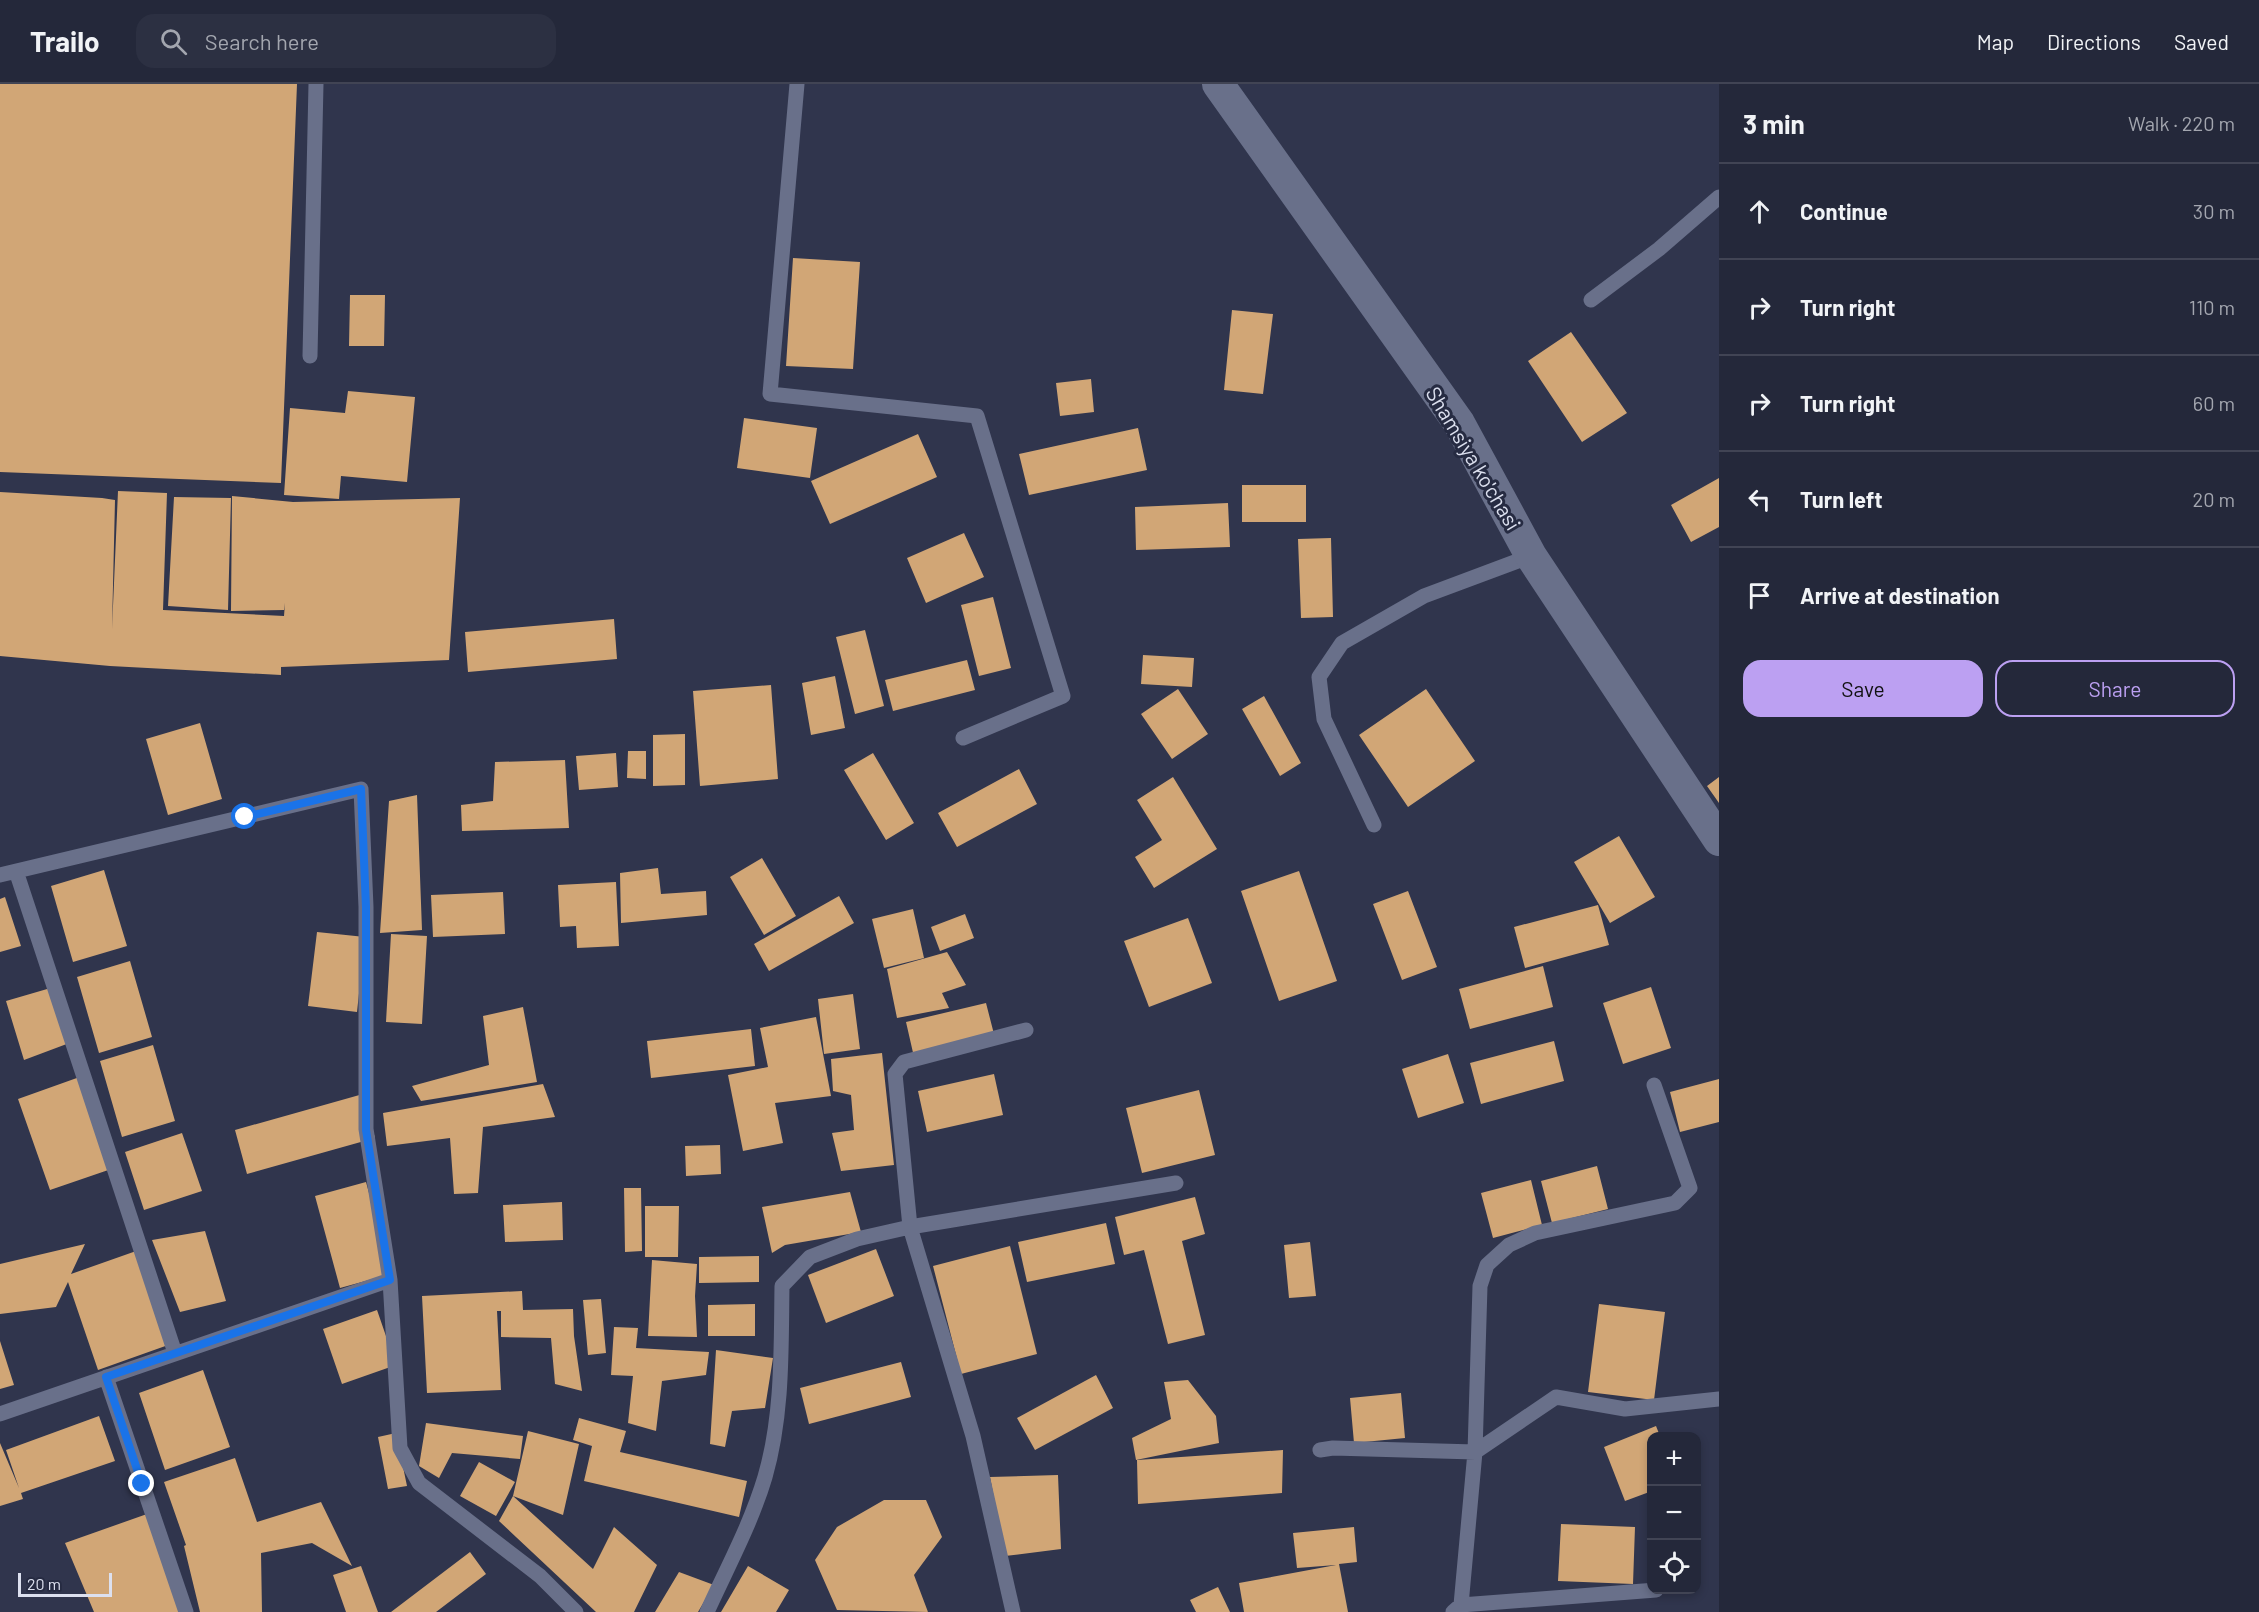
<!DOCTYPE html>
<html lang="en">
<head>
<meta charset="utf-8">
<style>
  :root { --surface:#24283a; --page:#2c3042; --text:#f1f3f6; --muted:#a3a6af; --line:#414454; --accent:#bca0f2 }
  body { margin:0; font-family:Barlow,sans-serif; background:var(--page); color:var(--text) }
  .controls { position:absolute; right:18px; bottom:18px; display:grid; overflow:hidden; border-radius:12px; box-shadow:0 3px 9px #0003 }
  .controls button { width:54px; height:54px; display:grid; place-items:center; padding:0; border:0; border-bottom:2px solid var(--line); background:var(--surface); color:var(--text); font:30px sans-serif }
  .scale { position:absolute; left:18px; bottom:15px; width:94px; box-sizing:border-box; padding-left:6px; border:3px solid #dce0ef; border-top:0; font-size:16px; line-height:21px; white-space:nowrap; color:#dce0ef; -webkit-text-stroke:4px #262b42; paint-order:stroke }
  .stop { position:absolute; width:18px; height:18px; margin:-14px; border:4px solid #1a73e8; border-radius:50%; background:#fff }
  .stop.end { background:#1a73e8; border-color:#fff; box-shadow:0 2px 6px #0008 }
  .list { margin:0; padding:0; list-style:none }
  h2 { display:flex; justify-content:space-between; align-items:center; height:78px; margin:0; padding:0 24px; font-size:26px }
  h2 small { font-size:20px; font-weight:400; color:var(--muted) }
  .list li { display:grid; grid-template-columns:39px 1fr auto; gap:18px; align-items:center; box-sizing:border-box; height:96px; padding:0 24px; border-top:2px solid var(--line) }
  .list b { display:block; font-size:22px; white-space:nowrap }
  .list em { font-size:20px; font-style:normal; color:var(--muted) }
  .actions { display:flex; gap:12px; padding:18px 24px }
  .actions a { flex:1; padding:14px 0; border:2px solid var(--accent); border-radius:18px; text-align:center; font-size:21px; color:var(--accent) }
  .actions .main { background:var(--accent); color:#111 }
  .icon { flex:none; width:33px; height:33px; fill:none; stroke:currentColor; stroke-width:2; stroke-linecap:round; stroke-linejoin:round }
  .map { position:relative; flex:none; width:1719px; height:1528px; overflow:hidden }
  header { display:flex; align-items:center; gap:36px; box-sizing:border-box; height:84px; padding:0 30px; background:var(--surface); border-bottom:2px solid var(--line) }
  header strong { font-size:28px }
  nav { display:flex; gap:33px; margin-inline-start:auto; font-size:21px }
  .search { width:420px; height:54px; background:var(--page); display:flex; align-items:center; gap:15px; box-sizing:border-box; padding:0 21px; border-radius:18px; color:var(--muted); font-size:22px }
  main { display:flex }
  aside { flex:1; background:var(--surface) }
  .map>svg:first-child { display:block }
  .building { fill:#d1a676 }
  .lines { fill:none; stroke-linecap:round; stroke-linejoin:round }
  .service { stroke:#69708a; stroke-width:15 }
  .minor { stroke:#69708a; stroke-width:32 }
  .route { stroke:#1a73e8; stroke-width:8 }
  .labels { text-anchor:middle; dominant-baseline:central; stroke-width:6; stroke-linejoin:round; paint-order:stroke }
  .street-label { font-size:21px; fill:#dce0ef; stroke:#262b42 }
</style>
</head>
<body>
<header>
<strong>Trailo</strong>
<div class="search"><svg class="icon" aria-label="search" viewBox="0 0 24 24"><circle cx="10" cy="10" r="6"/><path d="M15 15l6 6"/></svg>Search here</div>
<nav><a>Map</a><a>Directions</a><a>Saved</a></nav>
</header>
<main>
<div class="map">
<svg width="1719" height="1528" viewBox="0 0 1719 1528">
  <rect width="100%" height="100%" fill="#30354d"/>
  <path class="building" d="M0 0H297L281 399 0 388Z
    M793 174 860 178 853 285 786 282Z
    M350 211H385L384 262H349Z
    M1232 226 1273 230 1263 310 1224 306Z
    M1571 248 1627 329 1582 358 1528 277Z
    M1091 295 1094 328 1060 332 1056 299Z
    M348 307 415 313 407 398 341 392 339 415 284 411 290 324 345 329Z
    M744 334 817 344 810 394 737 384Z
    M1138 344 1147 386 1029 411 1019 370Z
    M918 350 937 393 830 440 811 397Z
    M1719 394V443L1691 458 1671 421Z
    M1242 401H1306V438H1242Z
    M118 407 167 409 163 526 284 532 285 519 284 526 231 527 232 412 293 418 460 414 449 576 281 583V591L110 582 0 572V408L102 414 115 416 112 545Z
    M174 413 231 414 228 526 168 522Z
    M1228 419 1230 463 1136 466 1135 423Z
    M964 449 984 493 926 519 907 474Z
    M1331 454 1333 533 1301 534 1298 455Z
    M993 513 1011 584 979 592 961 521Z
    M614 535 617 575 468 588 465 548Z
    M865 546 884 622 855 630 836 553Z
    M1143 571 1194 574 1192 603 1141 600Z
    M967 576 975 606 893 627 885 596Z
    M835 592 845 644 811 651 802 599Z
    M771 601 778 695 700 702 693 607Z
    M1178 605 1208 650 1172 675 1141 630Z
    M1426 605 1475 677 1408 723 1359 651Z
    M1264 612 1301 679 1280 692 1242 625Z
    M200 639 222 715 168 731 146 655Z
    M685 650V701L653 702V651Z
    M628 667H646V695L627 694Z
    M616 669 618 703 579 706 576 672Z
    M873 669 914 739 886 756 844 686Z
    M565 676 569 744 462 747 461 721 493 717 495 678Z
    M1019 685 1037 720 957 763 938 729Z
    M1173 693 1217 765 1154 804 1135 773 1162 756 1137 716Z
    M1719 693V719L1707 702Z
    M417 711 422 846 380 849 389 717Z
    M1619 752 1655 813 1610 839 1574 778Z
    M762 774 796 832 764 851 730 793Z
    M658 784 661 810 706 807 707 831 621 839 620 789Z
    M104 786 127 862 73 878 51 802Z
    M1299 787 1337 897 1279 917 1241 807Z
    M616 798 619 862 577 864 576 842 560 843 558 801Z
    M1408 807 1437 883 1402 896 1373 820Z
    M503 808 505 850 433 853 431 811Z
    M839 812 854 839 769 887 754 860Z
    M5 813 21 862 0 868V815Z
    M1598 821 1609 861 1525 884 1514 843Z
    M913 825 924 874 884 884 872 835Z
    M965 830 974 854 940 867 931 843Z
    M1188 834 1212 899 1149 923 1124 857Z
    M317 848 365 853 357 928 308 922Z
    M391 850 427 852 422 940 386 938Z
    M947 868 966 901 942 909 949 924 897 934 887 885Z
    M130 877 152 953 99 969 77 893Z
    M1543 882 1553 923 1470 945 1459 905Z
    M54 903 72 958 24 976 6 917Z
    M1651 903 1671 964 1623 980 1603 919Z
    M853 910 860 965 824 970 818 915Z
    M986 919 995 954 914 973 906 938Z
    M523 923 537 998 421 1017 412 1002 489 981 483 932Z
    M816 933 831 1012 775 1019 783 1059 743 1067 728 991 768 983 760 944Z
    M751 945 755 982 651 994 647 957Z
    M1554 957 1564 997 1481 1020 1470 979Z
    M153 961 175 1037 122 1053 100 977Z
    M882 969 894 1081 841 1087 832 1049 854 1046 851 1011 833 1007 831 975Z
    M1448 970 1464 1019 1418 1034 1402 985Z
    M88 990 120 1082 50 1106 18 1015Z
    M994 990 1003 1031 927 1048 918 1007Z
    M1719 995V1038L1680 1048 1670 1008Z
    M543 1000 555 1033 483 1043 478 1109 454 1110 450 1054 387 1062 383 1029Z
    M1199 1006 1215 1071 1142 1089 1126 1024Z
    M363 1010 375 1054 247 1090 235 1046Z
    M182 1049 202 1107 144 1126 125 1068Z
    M720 1061 721 1090 686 1092 685 1062Z
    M1597 1082 1608 1125 1552 1139 1541 1097Z
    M1531 1096 1542 1141 1493 1154 1481 1109Z
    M366 1098 391 1190 340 1204 315 1112Z
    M624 1104H641L642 1167 625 1168Z
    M850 1108 861 1148 785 1161 772 1169 762 1123Z
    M1195 1113 1205 1150 1182 1157 1205 1251 1168 1260 1144 1166 1124 1171 1115 1133Z
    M562 1118 563 1156 505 1158 503 1121Z
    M645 1122H679L678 1173H645Z
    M1106 1139 1115 1180 1027 1198 1018 1158Z
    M205 1147 226 1217 180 1228 152 1156Z
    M1310 1158 1316 1212 1289 1214 1284 1161Z
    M85 1160 71 1190 139 1166 171 1260 98 1286 68 1198 56 1223 0 1230V1180Z
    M1010 1162 1037 1270 961 1290 933 1182Z
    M876 1165 894 1212 826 1239 808 1191Z
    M759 1172V1198L699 1199V1173Z
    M652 1176 697 1180 695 1212 697 1253 648 1252Z
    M522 1207 523 1226 573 1225 574 1252 582 1307 555 1300 551 1254 501 1253V1227H497L501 1306 427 1309 422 1212Z
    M601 1215 606 1269 588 1271 583 1216Z
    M755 1220V1252H708V1221Z
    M1599 1220 1665 1228 1654 1316 1588 1308Z
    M377 1226 396 1281 342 1300 323 1245Z
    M614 1243 638 1244 636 1264 709 1268 706 1291 662 1297 656 1347 628 1339 633 1292 611 1291Z
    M0 1257 14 1301 0 1305Z
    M716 1266 773 1274 765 1324 732 1327 725 1363 710 1360Z
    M901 1278 911 1313 809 1340 800 1304Z
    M203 1286 230 1363 165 1386 139 1309Z
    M1096 1291 1113 1324 1035 1366 1017 1334Z
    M1188 1296 1216 1332 1219 1359 1136 1376 1132 1354 1171 1335 1164 1298Z
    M1401 1309 1405 1354 1354 1359 1350 1314Z
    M99 1332 115 1377 21 1409 23 1415 0 1422V1359L19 1404 6 1366Z
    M579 1334 626 1347 620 1368 747 1397 739 1433 584 1397 592 1362 573 1356Z
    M426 1339 523 1352 520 1375 452 1369 439 1394 419 1382Z
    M1656 1342 1660 1352H1652V1407L1625 1417 1604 1363Z
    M528 1347 579 1360 563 1431 513 1412Z
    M396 1349 407 1402 388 1405 378 1353Z
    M1283 1366 1282 1409 1138 1420 1137 1376Z
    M235 1374 257 1438 321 1418 352 1482 312 1459 261 1469 262 1528H200L184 1462 186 1461 164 1398Z
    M479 1378 515 1398 496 1432 460 1412Z
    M1058 1391 1061 1465 1005 1472 990 1393Z
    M513 1412 593 1485 614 1443 657 1481 634 1528H596L499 1437Z
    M884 1416H926L942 1453 914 1491 928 1528 837 1526 815 1476 837 1443Z
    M147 1430 180 1528H94L65 1459Z
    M1561 1440 1635 1443 1633 1500 1558 1497Z
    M1354 1443 1357 1478 1339 1480 1348 1528H1244L1239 1499 1336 1481 1297 1484 1293 1449Z
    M470 1468 486 1490 436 1528H391Z
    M361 1482 378 1528H346L333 1491Z
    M748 1482 789 1506 776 1528H721Z
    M679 1488 714 1501 698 1528H655Z
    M1218 1503 1230 1528H1196L1190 1516Z"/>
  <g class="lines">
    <path class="service" d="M797 0 770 310 977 332 1063 612 963 654
      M1591 216 1659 165 1719 113
      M310 272 316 0
      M1374 741 1324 635 1319 593 1342 559 1424 512 1531 472
      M16 787 175 1269
      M0 791 361 705 366 823V1045L390 1196 400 1364 419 1399 540 1492 576 1528
      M106 1293 186 1528
      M0 1330 390 1196
      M1320 1366 1333 1364 1475 1368 1556 1313 1625 1325 1719 1315
      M1461 1521 1475 1368 1480 1202 1487 1181 1509 1161 1535 1149 1675 1119 1690 1104 1654 1001
      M707 1528C727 1484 751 1440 765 1393 783 1331 781 1265 782 1202L810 1173 857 1155 910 1143 1176 1099
      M1013 1528 973 1352 910 1143 895 990 904 978 1026 946
      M1453 1528 1461 1521 1656 1506"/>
    <path class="minor" d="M1218 0 1459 339 1531 472 1719 756"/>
  </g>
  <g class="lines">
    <path class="route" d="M142 1400 106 1293 390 1196 366 1046V823L361 705 245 733"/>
  </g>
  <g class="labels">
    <g class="street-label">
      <text transform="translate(1474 374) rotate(59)">Shamsiya ko'chasi</text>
    </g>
  </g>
</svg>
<div class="controls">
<button>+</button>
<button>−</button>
<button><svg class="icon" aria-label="locate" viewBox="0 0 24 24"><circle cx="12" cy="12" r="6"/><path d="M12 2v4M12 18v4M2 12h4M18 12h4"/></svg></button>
</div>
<div class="scale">20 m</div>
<div class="stop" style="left:245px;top:733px"></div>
<div class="stop end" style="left:142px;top:1400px"></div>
</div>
<aside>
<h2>3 min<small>Walk · 220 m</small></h2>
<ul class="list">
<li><svg class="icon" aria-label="ahead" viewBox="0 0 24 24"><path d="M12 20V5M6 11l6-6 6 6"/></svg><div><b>Continue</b></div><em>30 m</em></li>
<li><svg class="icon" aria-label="right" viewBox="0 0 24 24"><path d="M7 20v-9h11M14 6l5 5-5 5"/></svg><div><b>Turn right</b></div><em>110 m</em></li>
<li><svg class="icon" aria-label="right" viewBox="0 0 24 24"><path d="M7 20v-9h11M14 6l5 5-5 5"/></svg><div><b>Turn right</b></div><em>60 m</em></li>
<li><svg class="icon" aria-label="left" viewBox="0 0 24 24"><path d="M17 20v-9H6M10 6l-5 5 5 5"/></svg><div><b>Turn left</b></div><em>20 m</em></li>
<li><svg class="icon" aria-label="arrive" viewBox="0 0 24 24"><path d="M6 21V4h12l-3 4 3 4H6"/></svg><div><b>Arrive at destination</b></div></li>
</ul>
<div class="actions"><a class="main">Save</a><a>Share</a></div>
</aside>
</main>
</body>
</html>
